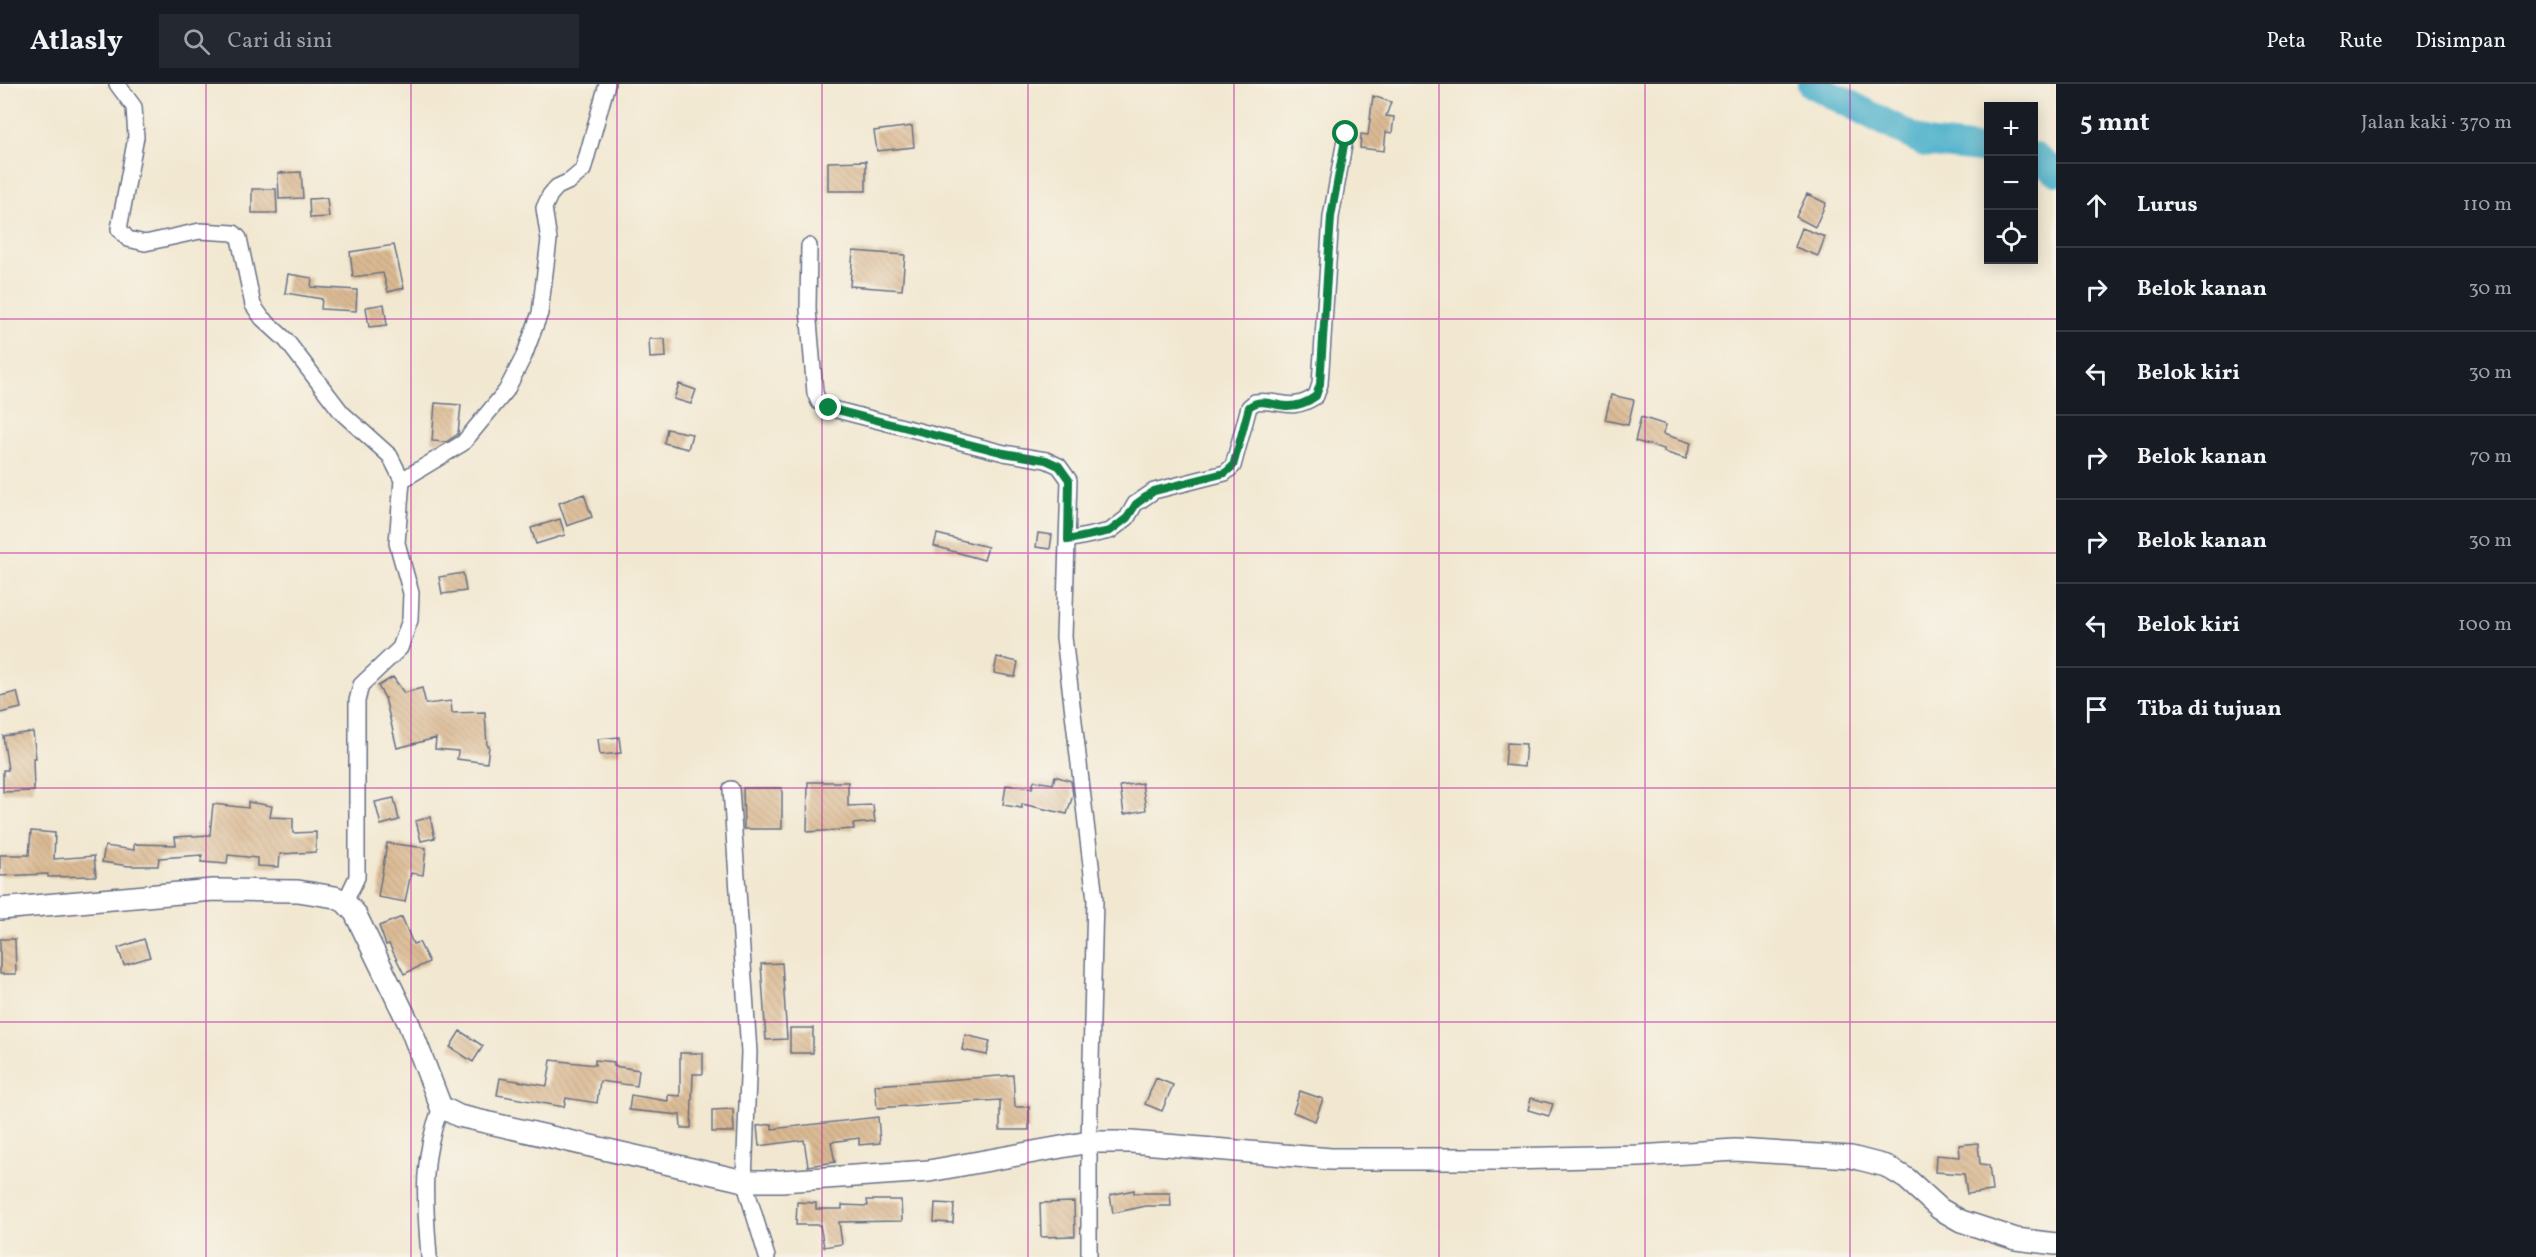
<!DOCTYPE html>
<html lang="id">
<head>
<meta charset="utf-8">
<style>
  :root { --surface:#171b24; --page:#242831; --text:#f1f3f6; --muted:#9ea1a6; --line:#363941 }
  body { margin:0; font-family:Vollkorn,serif; background:var(--page); color:var(--text) }
  .controls { position:absolute; right:18px; top:18px; display:grid; overflow:hidden; border-radius:0px; box-shadow:0 3px 15px #0003 }
  .controls button { width:54px; height:54px; display:grid; place-items:center; padding:0; border:0; border-bottom:2px solid var(--line); background:var(--surface); color:var(--text); font:30px sans-serif }
  .stop { position:absolute; width:18px; height:18px; margin:-14px; border:4px solid #0b8043; border-radius:50%; background:#fff }
  .stop.end { background:#0b8043; border-color:#fff; box-shadow:0 2px 6px #0008 }
  .list { margin:0; padding:0; list-style:none }
  h2 { display:flex; justify-content:space-between; align-items:center; height:78px; margin:0; padding:0 24px; font-size:26px }
  h2 small { font-size:20px; font-weight:400; color:var(--muted) }
  .list li { display:grid; grid-template-columns:39px 1fr auto; gap:18px; align-items:center; box-sizing:border-box; height:84px; padding:0 24px; border-top:2px solid var(--line) }
  .list b { display:block; font-size:22px; white-space:nowrap }
  .list em { font-size:20px; font-style:normal; color:var(--muted) }
  .icon { flex:none; width:33px; height:33px; fill:none; stroke:currentColor; stroke-width:2; stroke-linecap:round; stroke-linejoin:round }
  .map { position:relative; flex:none; width:2056px; height:1173px; overflow:hidden }
  header { display:flex; align-items:center; gap:36px; box-sizing:border-box; height:84px; padding:0 30px; background:var(--surface); border-bottom:2px solid var(--line) }
  header strong { font-size:28px }
  nav { display:flex; gap:33px; margin-inline-start:auto; font-size:21px }
  .search { width:420px; height:54px; background:var(--page); display:flex; align-items:center; gap:15px; box-sizing:border-box; padding:0 21px; border-radius:0px; color:var(--muted); font-size:22px }
  main { display:flex }
  aside { flex:1; background:var(--surface) }
  .map>svg:first-child { display:block }
  .lines { fill:none; stroke-linecap:round; stroke-linejoin:round }
  .river { stroke:#4bb0cb; stroke-width:28 }
  .building { fill:url(#building-back-hatch) }
  .street-casing { stroke:#667086; stroke-width:18 }
  .secondary-casing { stroke:#667086; stroke-width:24 }
  .street { stroke:#fff; stroke-width:15 }
  .secondary { stroke:#fff; stroke-width:21 }
  .route { stroke:#0b8043; stroke-width:8 }
  .grid { fill:none; stroke:#b5179e; stroke-width:1.5; stroke-opacity:0.55 }
</style>
</head>
<body>
<header>
<strong>Atlasly</strong>
<div class="search"><svg class="icon" aria-label="search" viewBox="0 0 24 24"><circle cx="10" cy="10" r="6"/><path d="M15 15l6 6"/></svg>Cari di sini</div>
<nav><a>Peta</a><a>Rute</a><a>Disimpan</a></nav>
</header>
<main>
<div class="map">
<svg width="2056" height="1173" viewBox="0 0 2056 1173">
  <defs>
    <pattern id="building-back-hatch" width="6" height="6" patternUnits="userSpaceOnUse" patternTransform="scale(1.5)"><rect width="6" height="6" fill="#dbba93"/><path d="M-1 5l2 2M0 0l6 6M5-1l2 2" fill="none" stroke="#bba081"/></pattern>
  </defs>
  <rect width="100%" height="100%" fill="#f7f3e8"/>
  <filter id="ink" filterUnits="userSpaceOnUse"><feTurbulence type="fractalNoise" baseFrequency=".0167" numOctaves="2"/><feDisplacementMap in="SourceGraphic" scale="12" xChannelSelector="R" yChannelSelector="G"/><feConvolveMatrix kernelMatrix="1 2 1 2 8 2 1 2 1" color-interpolation-filters="sRGB"/></filter>
  <filter id="wash" filterUnits="userSpaceOnUse"><feTurbulence type="fractalNoise" baseFrequency=".008" numOctaves="4" result="noise"/><feDisplacementMap in="SourceGraphic" scale="24" xChannelSelector="R" yChannelSelector="G"/><feGaussianBlur stdDeviation="1.35" result="paint"/><feColorMatrix in="noise" values="0 0 0 0 0 0 0 0 0 0 0 0 0 0 0 0 0 1.4 0 .05"/><feComposite in="paint" operator="in"/></filter>
  <g filter="url(#wash)">
    <rect width="100%" height="100%" fill="#f2e8d1"/>
    <g class="lines">
      <path class="river" d="M1811 0 1925 59 1988 66
        M2034 72 2056 88"/>
    </g>
    <g id="blocks">
      <path class="building" d="M1373 12 1391 18 1386 32 1394 33 1392 49 1386 48 1384 67 1360 64 1361 50 1368 51Z
        M912 42 914 63 877 67 874 47Z
        M866 77V107H828V78Z
        M301 88 303 114 279 115 278 89Z
        M252 105H276L277 129H252Z
        M1807 110 1826 119 1815 143 1796 133Z
        M327 114 329 133 310 134 309 115Z
        M1802 144 1825 153 1818 172 1795 163Z
        M394 161 404 204 388 208 383 189 353 193 350 168Z
        M853 167 905 171 902 206 850 202Z
        M288 190 312 194 311 203 357 206 356 227 321 225 322 215 285 209Z
        M384 220 387 241 369 243 366 223Z
        M649 255H665L666 273 650 274Z
        M679 300 696 306 691 320 674 315Z
        M1611 311 1634 316 1628 341 1605 336Z
        M435 319 461 321 458 350 446 358 432 357Z
        M1641 333 1666 341 1663 350 1691 359 1686 375 1664 368V365L1635 357Z
        M667 345 692 350 688 365 664 359Z
        M584 410 592 433 567 442 559 419Z
        M560 435 565 451 536 460 531 444Z
        M1038 449 1052 451 1050 465 1036 463Z
        M937 450 988 463 984 476 934 462Z
        M463 489 466 507 442 510 439 493Z
        M997 573 1018 578 1015 593 994 589Z
        M393 593 404 609 422 604 426 620 451 617 452 629 485 628 487 662H489L487 679 457 675 458 667 435 665 436 654 397 664 385 614 378 602Z
        M17 608 21 624 0 629V612Z
        M33 648 36 674H33L34 707 3 708V686H8L3 652Z
        M619 653 621 669 600 671 598 655Z
        M1507 659 1526 660 1524 683 1505 681Z
        M1055 692 1071 697 1073 711 1067 730 1022 720V724L1003 721 1006 701 1032 704 1034 697 1053 700Z
        M808 698H848V722L873 721 875 738 853 740 854 745 807 748Z
        M1142 699 1146 726 1124 730 1120 702Z
        M743 704H782V745H744Z
        M394 714 399 736 381 741 375 718Z
        M248 718 272 722 270 733 293 734V749L316 748V768L280 770 279 783 257 782V774L228 771 227 780 201 778 202 771 159 774 158 782H129L102 778 105 762 134 766V760L176 761 175 753 210 751 213 720 248 724Z
        M430 733 435 754 421 757 416 737Z
        M31 747 55 749 54 775 94 772 96 792 48 793V790L0 792V771H29Z
        M387 759 426 764 423 791 411 789 405 818 378 813Z
        M402 833 413 860 419 858 429 878 404 890 389 860 386 861 379 842Z
        M0 855H15L16 890H0Z
        M144 855 150 873 124 881 118 864Z
        M782 879 787 955 766 956 761 880Z
        M790 944H813V969H790Z
        M460 947 483 962 473 978 450 963Z
        M965 951 990 957 987 971 962 966Z
        M680 969H703V990H693L691 1044H681L680 1031 629 1026 631 1011 668 1017V1011L680 1012Z
        M551 976 595 981V976L614 978V982L639 986 637 1002 600 997 597 1019 566 1014 564 1023 497 1011 500 994 547 1002Z
        M1013 991 1015 1023H1029V1046H1000V1016L877 1024 875 1001Z
        M1156 994 1173 1001 1162 1027 1145 1020Z
        M1300 1007 1323 1015 1315 1037 1293 1028Z
        M1531 1014 1553 1020 1549 1032 1528 1026Z
        M733 1025 734 1048H712V1026Z
        M878 1033 880 1059 859 1061V1054L831 1058 835 1078 808 1082 804 1056 759 1062 757 1042 772 1040V1045Z
        M1978 1059 1980 1080 1989 1081 1992 1107 1967 1110 1964 1090 1935 1088 1936 1071 1960 1073 1959 1061Z
        M1134 1106V1109H1170L1171 1122H1146L1113 1129 1110 1111Z
        M867 1116H901L902 1137 839 1138 842 1160 824 1163 820 1141H796L797 1118 816 1119V1125H842V1121L868 1122Z
        M1074 1118 1075 1152 1041 1153 1040 1119Z
        M935 1119 954 1120 953 1139 934 1138Z"/>
    </g>
  </g>
  <g filter="url(#ink)">
    <use href="#blocks" fill-opacity="0" stroke="#667086" stroke-width="1.5"/>
    <g class="lines">
      <defs>
        <path id="street" d="M117 0 134 23 136 53 119 145 128 155 145 159 200 147 234 149 239 154 253 221 262 234 286 256 342 329 390 372 402 396 397 459 411 509 410 536 400 564 361 601 357 617V793L345 818
          M809 162 808 225 815 309 819 318 829 324 1004 369 1046 376 1059 382 1069 396 1064 553 1095 815 1089 1058V1173
          M402 396 463 359 506 307 524 272 540 229 549 156 544 124 550 111 557 103 570 97 583 86 607 0
          M1068 456 1110 447 1127 434 1135 420 1154 407 1225 389 1233 382 1249 323 1255 318C1280 314 1289 330 1316 312L1320 300 1331 133 1346 50
          M731 705 749 968 744 1097 767 1173
          M429 1173C425 1117 420 1077 441 1023"/>
        <path id="secondary" d="M0 825 213 806 298 807 335 813 345 818 355 829 409 940 441 1023 459 1032 744 1097H781L929 1087 1089 1058H1131L1331 1075H1511L1639 1072 1735 1066 1851 1073 1886 1082 1907 1095 1940 1125 1961 1137 2016 1155 2056 1160"/>
      </defs>
      <use href="#street" class="street-casing"/>
      <use href="#secondary" class="secondary-casing"/>
      <use href="#street" class="street"/>
      <use href="#secondary" class="secondary"/>
    </g>
  </g>
  <g class="lines" filter="url(#ink)">
    <path class="route" d="M829 324 1004 369 1046 376 1059 382 1069 396 1068 456 1110 447 1127 434 1136 420 1154 407 1225 389 1233 382 1249 323C1262 313 1273 322 1288 322 1299 322 1308 318 1316 312L1320 300 1331 133 1346 50"/>
  </g>
  <path class="grid" d="M206 0V1173M411 0V1173M617 0V1173M822 0V1173M1028 0V1173M1234 0V1173M1439 0V1173M1645 0V1173M1850 0V1173M0 235H2056M0 469H2056M0 704H2056M0 938H2056"/>
</svg>
<div class="controls">
<button>+</button>
<button>−</button>
<button><svg class="icon" aria-label="locate" viewBox="0 0 24 24"><circle cx="12" cy="12" r="6"/><path d="M12 2v4M12 18v4M2 12h4M18 12h4"/></svg></button>
</div>
<div class="stop" style="left:1346px;top:50px"></div>
<div class="stop end" style="left:829px;top:324px"></div>
</div>
<aside>
<h2>5 mnt<small>Jalan kaki · 370 m</small></h2>
<ul class="list">
<li><svg class="icon" aria-label="ahead" viewBox="0 0 24 24"><path d="M12 20V5M6 11l6-6 6 6"/></svg><div><b>Lurus</b></div><em>110 m</em></li>
<li><svg class="icon" aria-label="right" viewBox="0 0 24 24"><path d="M7 20v-9h11M14 6l5 5-5 5"/></svg><div><b>Belok kanan</b></div><em>30 m</em></li>
<li><svg class="icon" aria-label="left" viewBox="0 0 24 24"><path d="M17 20v-9H6M10 6l-5 5 5 5"/></svg><div><b>Belok kiri</b></div><em>30 m</em></li>
<li><svg class="icon" aria-label="right" viewBox="0 0 24 24"><path d="M7 20v-9h11M14 6l5 5-5 5"/></svg><div><b>Belok kanan</b></div><em>70 m</em></li>
<li><svg class="icon" aria-label="right" viewBox="0 0 24 24"><path d="M7 20v-9h11M14 6l5 5-5 5"/></svg><div><b>Belok kanan</b></div><em>30 m</em></li>
<li><svg class="icon" aria-label="left" viewBox="0 0 24 24"><path d="M17 20v-9H6M10 6l-5 5 5 5"/></svg><div><b>Belok kiri</b></div><em>100 m</em></li>
<li><svg class="icon" aria-label="arrive" viewBox="0 0 24 24"><path d="M6 21V4h12l-3 4 3 4H6"/></svg><div><b>Tiba di tujuan</b></div></li>
</ul>
</aside>
</main>
</body>
</html>
